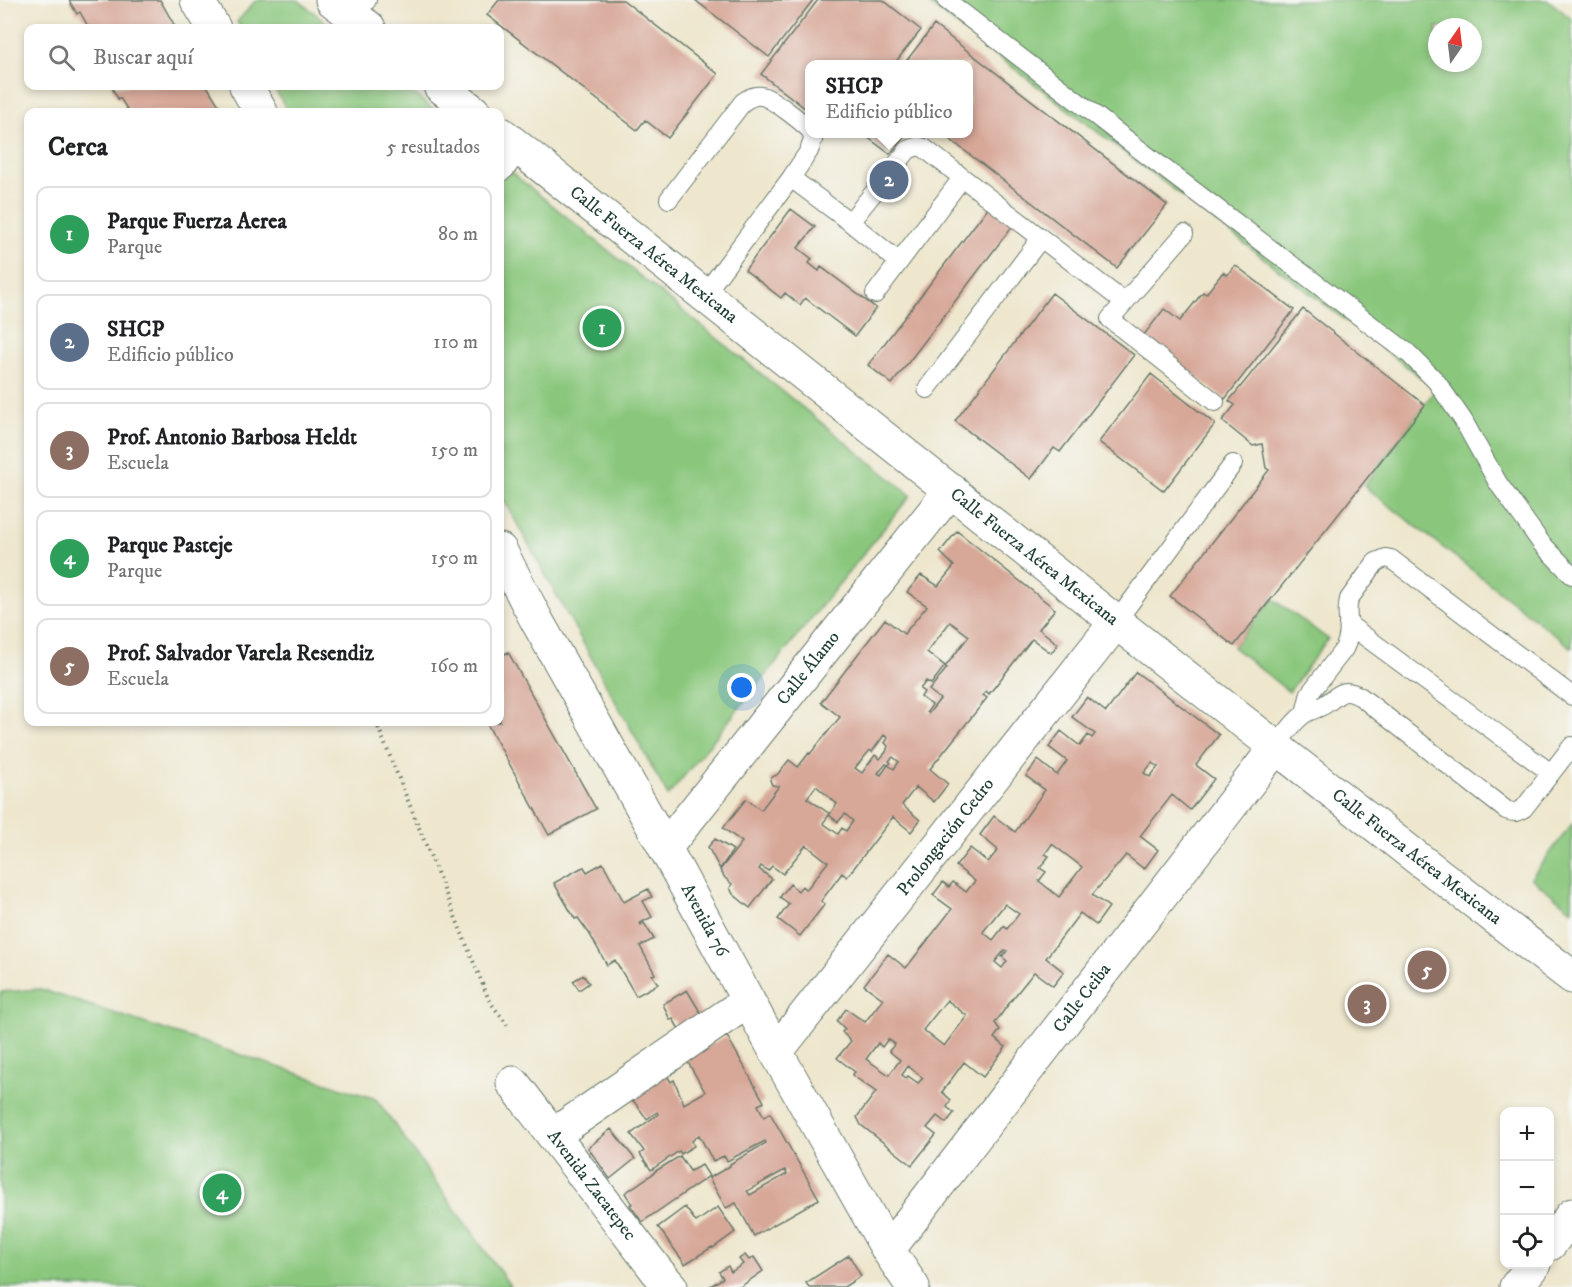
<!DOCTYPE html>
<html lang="es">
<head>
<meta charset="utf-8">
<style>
  :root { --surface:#fff; --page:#f6f6f6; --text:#202124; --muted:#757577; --line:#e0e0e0; --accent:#db2777 }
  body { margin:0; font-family:"IM FELL DW Pica",serif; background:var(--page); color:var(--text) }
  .controls { position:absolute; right:18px; bottom:18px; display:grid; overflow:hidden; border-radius:12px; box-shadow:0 3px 9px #0003 }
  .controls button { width:54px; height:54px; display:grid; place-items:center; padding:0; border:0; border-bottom:2px solid var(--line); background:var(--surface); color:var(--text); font:30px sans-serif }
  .compass { position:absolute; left:1428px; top:18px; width:54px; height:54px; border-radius:50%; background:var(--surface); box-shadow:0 3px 9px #0003; rotate:14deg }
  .you { position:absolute; left:742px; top:688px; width:21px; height:21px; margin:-15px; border:4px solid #fff; border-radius:50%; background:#1a73e8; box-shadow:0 0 0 9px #1a73e833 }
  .badge { display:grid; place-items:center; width:39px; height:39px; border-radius:50%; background:var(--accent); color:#fff; font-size:20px; font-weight:700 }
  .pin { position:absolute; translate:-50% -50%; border:3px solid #fff; box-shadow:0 2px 6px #0006 }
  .popup { position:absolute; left:805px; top:60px; width:168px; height:78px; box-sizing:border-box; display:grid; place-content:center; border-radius:12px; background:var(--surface); filter:drop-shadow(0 2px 4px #0005); font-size:20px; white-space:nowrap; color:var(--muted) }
  .popup b { font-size:22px; color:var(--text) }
  .popup::after { content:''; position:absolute; left:50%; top:100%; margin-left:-12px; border:12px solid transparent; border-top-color:var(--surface) }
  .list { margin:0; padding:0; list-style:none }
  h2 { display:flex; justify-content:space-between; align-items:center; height:78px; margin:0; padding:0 24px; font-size:26px }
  h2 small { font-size:20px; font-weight:400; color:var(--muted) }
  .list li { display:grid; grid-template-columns:39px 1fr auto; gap:18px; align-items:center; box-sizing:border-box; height:96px; margin:0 12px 12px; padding:0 12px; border:2px solid var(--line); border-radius:12px }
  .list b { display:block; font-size:22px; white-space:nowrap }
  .list p { margin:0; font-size:20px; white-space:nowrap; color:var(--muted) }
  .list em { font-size:20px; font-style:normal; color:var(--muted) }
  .icon { flex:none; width:33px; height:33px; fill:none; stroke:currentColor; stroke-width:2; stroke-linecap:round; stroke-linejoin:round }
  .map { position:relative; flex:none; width:1572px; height:1287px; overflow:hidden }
  .search { position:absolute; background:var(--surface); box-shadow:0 3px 9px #0003; left:24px; top:24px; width:480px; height:66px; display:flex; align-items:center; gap:15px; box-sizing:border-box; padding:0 21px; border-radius:12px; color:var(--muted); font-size:22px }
  .panel { position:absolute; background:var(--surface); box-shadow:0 3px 9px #0003; left:24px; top:108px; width:480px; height:618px; border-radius:12px }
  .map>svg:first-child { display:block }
  .green { fill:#8ac77d; stroke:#548258; stroke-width:1.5; fill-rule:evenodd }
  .building { fill:#d7a798; fill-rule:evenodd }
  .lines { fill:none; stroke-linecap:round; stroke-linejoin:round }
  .service-casing { stroke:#67786a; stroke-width:20 }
  .minor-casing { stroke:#67786a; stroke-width:35 }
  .secondary-casing { stroke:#67786a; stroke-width:35 }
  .path { stroke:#67786a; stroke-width:4; stroke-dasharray:1.5 4.5; stroke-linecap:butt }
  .service { stroke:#fff; stroke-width:18 }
  .minor { stroke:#fff; stroke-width:33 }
  .secondary { stroke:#fff; stroke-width:33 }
  .labels { text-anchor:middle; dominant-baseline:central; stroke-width:5; stroke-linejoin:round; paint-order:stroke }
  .street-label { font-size:18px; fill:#1f3d34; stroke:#f6f6f2 }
</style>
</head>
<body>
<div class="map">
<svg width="1572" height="1287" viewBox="0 0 1572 1287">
  <rect width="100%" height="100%" fill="#f6f6f2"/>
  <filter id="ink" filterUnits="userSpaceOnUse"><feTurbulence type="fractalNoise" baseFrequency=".0167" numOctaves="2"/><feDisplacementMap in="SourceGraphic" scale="12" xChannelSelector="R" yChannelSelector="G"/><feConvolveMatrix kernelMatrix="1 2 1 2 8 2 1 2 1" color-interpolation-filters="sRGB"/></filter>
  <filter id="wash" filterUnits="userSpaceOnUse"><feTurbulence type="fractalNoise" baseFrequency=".008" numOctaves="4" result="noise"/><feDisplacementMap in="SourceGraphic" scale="24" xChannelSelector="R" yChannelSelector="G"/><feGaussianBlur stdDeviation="1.35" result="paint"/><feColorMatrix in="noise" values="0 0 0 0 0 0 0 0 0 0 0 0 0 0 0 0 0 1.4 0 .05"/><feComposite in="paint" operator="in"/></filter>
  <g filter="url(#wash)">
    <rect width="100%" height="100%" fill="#eee7ce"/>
    <path class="green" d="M256 0H298L333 28H241L237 22Z
      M924 0H1548L1572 19V648L1364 486 1436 389ZM1437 27H1473V63H1437Z
      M273 86H404L437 112H288Z
      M500 163 911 495 668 796 500 493Z
      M1273 599 1328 639 1289 692 1233 647Z
      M1572 824V910L1531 878Z
      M40 989 376 1099 511 1287H0V992Z"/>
    <g id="blocks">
      <path class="building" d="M69 0H160L176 28H89L80 12 77 14Z
        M499 0H623L718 74 668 138 645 120 637 130 487 15Z
        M695 0H813L769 57Z
        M818 0H883L921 30 894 64H810V112L761 74Z
        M934 25 1167 205 1117 268 943 134H969V64H904Z
        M111 86H207L223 112H129L120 98 118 99Z
        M863 134H907L890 154Z
        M990 205 1014 224 892 384 868 365Z
        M791 209 815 227 798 248 812 259 809 263 819 271 821 267 876 308 855 336 805 298 800 305 785 293 781 298 745 270Z
        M1235 265 1294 310 1225 399 1143 336 1164 309 1180 321 1203 292 1206 294 1223 272 1227 275Z
        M1052 293 1134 355 1060 452 1054 448 1031 479 955 421Z
        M1303 309 1425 405 1234 646 1170 596 1269 470 1266 468 1262 444 1253 446 1222 421 1235 405 1229 401Z
        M1151 374 1215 424 1164 491 1099 442Z
        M957 531 1055 609 1039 629 1058 644 1051 653 1032 639 989 694 986 691 983 695 987 698 930 769 948 784 934 802 916 787 902 805 920 820 911 832 893 817 847 877 842 873 821 901 825 904 800 936 778 919 789 904 780 897 790 884 798 891 802 886 806 890 828 862 806 845 783 874 772 866 768 871 761 866 759 869 772 879 750 908 733 894 730 888 732 884 725 878 720 870 742 842 723 828 746 799 761 810 779 786 772 785 770 780 772 777 777 775 789 760 798 767 809 753 810 754 840 717 821 702 885 619 904 634 927 606 907 592 921 575 938 586 954 566 940 552ZM950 622 969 636 945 667 947 668 929 690 940 699 929 713 927 712 932 705 921 697 924 692 920 689 926 681 931 684 945 666 927 652ZM884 735 888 738 885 743 888 746 886 752 880 759 875 755 862 773 855 768 870 750 872 752ZM893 757 899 762 894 769 888 765 881 775 878 773 886 764 888 765 891 763 889 761ZM816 786 837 804 830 814 807 798ZM845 814 853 821 846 831 842 828 838 834 823 823 829 815 838 822Z
        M508 652 596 809 549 835 486 722H500V657Z
        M1136 672 1219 735 1196 765 1214 779 1190 810 1172 795 1140 836 1158 850 1144 869 1126 855 1092 895 1109 907 1096 925 1080 913 1046 958 1064 972 1053 986 1034 972 1010 1002 995 1023 1000 1030 994 1038 1006 1047 983 1077 964 1062 942 1092 951 1100 947 1107 954 1113 946 1123 937 1116 927 1128 936 1135 912 1165 861 1125 857 1117 876 1092 852 1075 855 1072 837 1058 851 1041 842 1032 845 1029 837 1021 846 1009 865 1022 883 999 864 985 888 954 906 968 952 909 933 895 943 882 949 887 953 882 966 892 975 881 956 866 970 848 988 862 998 850 980 835 994 816 1015 832 1045 790 1026 776 1038 760 1057 775 1067 761 1049 747 1061 731 1080 746 1088 735 1092 738 1095 734 1072 717 1087 697 1106 712ZM1152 763 1158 767 1150 777 1144 773ZM1052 844 1082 867 1059 897 1039 881 1046 872 1040 868 1049 856 1045 854ZM1005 904 1019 914 1007 929 1004 926 993 940 983 932ZM1005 950 1007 951 1002 957 1007 961 1002 968 995 962ZM947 1000 967 1016 944 1046 923 1030ZM888 1039 895 1044 889 1051 900 1060 889 1075 866 1059 878 1043 882 1047ZM908 1066 923 1078 918 1083 908 1076 906 1078 902 1075Z
        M715 839 733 850 720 869 708 847Z
        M603 863 624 902 648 889 652 897 643 901 652 917 640 923 641 925 644 923 654 939 640 946 655 974 652 975 658 984 636 996 615 960 607 965 589 933 578 918 575 919 554 883 581 868 584 867 587 872Z
        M583 975 589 983 579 990 573 981Z
        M687 990 705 1020 682 1034 673 1019 670 1020 663 1004Z
        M727 1036 764 1102 758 1105 764 1117 770 1113 819 1199 754 1236 736 1203 726 1208 709 1178 730 1166V1164L766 1143 765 1141 727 1161 724 1156 713 1161 699 1135 692 1141 694 1146 681 1154 679 1151 651 1170 640 1154 644 1151 631 1134 658 1114 657 1112 647 1119 632 1099 666 1074 671 1082 674 1080 684 1104 705 1092 685 1057ZM785 1170 787 1174 750 1195 747 1191Z
        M611 1129 635 1159 610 1179 588 1148Z
        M680 1156 690 1171 702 1165 709 1176 642 1222 630 1205 632 1204 625 1193 654 1173V1172Z
        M685 1207 696 1222 718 1207 735 1232 713 1248 712 1247 685 1264 658 1227Z
        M745 1255 749 1260 754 1257 763 1271 740 1287H709L723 1278 719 1272 728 1266 731 1272 743 1264 739 1259Z
        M849 1255 861 1276 844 1287H809L806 1283Z"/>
    </g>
  </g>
  <g filter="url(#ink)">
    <use href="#blocks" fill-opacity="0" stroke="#67786a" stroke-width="1.5"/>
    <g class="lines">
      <defs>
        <path id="service" d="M946 0 1157 163 1408 353 1436 381 1463 420 1498 483 1542 544 1572 575
          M354 17 367 0
          M791 178 850 222
          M669 199 743 102C749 98 754 95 761 96 771 97 802 122 810 130
          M1184 234 1110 319 1215 402
          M899 262 850 222 908 150 918 146 924 148 1124 302
          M875 294 962 178
          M704 295 791 178 809 151 813 140 812 134
          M927 389 1041 238
          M1116 622 1233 464
          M1348 624 1551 773
          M1305 713 1310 693 1344 649C1354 629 1344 618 1349 599L1376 562 1386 558 1391 559 1572 696
          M1276 747C1284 736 1292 723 1303 715 1309 710 1318 709 1324 705 1340 695 1342 686 1361 697L1506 810C1514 813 1517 813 1524 808L1572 746"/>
        <g id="minor">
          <path d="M197 0 214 28"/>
          <path d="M246 86 261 112"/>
          <path d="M500 164 514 145"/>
          <path id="s1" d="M500 550 537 621 665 848 776 1052 888 1250 913 1287"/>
          <path id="s2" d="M665 848 951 490"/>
          <path id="s3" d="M776 1052 1116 622"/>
          <path id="s4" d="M513 1083 657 1271 671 1287"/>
          <path d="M553 1135 748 1001"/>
          <path d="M1550 1244 1572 1215"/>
          <path id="s5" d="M888 1250 1276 747"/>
          <path d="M1516 1287 1534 1264"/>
        </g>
        <g id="secondary">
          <path d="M332 0 369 28"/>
          <path d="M440 86 474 112"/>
          <path id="s6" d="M500 133 1116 622 1416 857 1572 977"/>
        </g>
      </defs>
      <use href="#service" class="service-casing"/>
      <use href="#minor" class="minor-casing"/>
      <use href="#secondary" class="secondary-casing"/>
      <path class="path" d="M376 722 489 1000 507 1025"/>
      <use href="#service" class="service"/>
      <use href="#minor" class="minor"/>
      <use href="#secondary" class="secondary"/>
    </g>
  </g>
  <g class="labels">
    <g class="street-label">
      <text stroke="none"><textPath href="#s6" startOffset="196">Calle Fuerza Aérea Mexicana</textPath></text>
      <text stroke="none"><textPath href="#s6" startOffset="682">Calle Fuerza Aérea Mexicana</textPath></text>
      <text stroke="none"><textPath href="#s2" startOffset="230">Calle Álamo</textPath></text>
      <text stroke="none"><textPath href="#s3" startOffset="274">Prolongación Cedro</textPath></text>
      <text stroke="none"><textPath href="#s6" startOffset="1168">Calle Fuerza Aérea Mexicana</textPath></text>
      <text stroke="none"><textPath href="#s1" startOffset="423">Avenida 76</textPath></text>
      <text stroke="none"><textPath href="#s5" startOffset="318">Calle Ceiba</textPath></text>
      <text stroke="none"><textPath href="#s4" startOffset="129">Avenida Zacatepec</textPath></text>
    </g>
  </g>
</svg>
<div class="controls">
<button>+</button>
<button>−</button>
<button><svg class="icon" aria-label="locate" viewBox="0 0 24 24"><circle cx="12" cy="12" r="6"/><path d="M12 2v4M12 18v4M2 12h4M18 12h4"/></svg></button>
</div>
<svg class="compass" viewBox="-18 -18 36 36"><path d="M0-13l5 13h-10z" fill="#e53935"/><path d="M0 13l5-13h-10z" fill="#757577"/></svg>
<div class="you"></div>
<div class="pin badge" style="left:602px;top:328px;background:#2e9e5b">1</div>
<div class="pin badge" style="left:889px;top:180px;background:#5c6f8a">2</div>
<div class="popup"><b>SHCP</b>Edificio público</div>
<div class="pin badge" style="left:1367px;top:1004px;background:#8d6e63">3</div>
<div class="pin badge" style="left:222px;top:1193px;background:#2e9e5b">4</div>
<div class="pin badge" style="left:1427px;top:970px;background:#8d6e63">5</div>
<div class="search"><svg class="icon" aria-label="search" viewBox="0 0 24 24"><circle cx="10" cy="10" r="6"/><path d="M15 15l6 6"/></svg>Buscar aquí</div>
<section class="panel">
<h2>Cerca<small>5 resultados</small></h2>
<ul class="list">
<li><span class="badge" style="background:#2e9e5b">1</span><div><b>Parque Fuerza Aerea</b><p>Parque</p></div><em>80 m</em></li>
<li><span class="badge" style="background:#5c6f8a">2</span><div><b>SHCP</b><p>Edificio público</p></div><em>110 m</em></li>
<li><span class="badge" style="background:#8d6e63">3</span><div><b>Prof. Antonio Barbosa Heldt</b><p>Escuela</p></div><em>150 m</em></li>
<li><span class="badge" style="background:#2e9e5b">4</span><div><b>Parque Pasteje</b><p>Parque</p></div><em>150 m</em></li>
<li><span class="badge" style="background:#8d6e63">5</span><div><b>Prof. Salvador Varela Resendiz</b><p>Escuela</p></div><em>160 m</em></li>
</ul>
</section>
</div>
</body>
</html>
